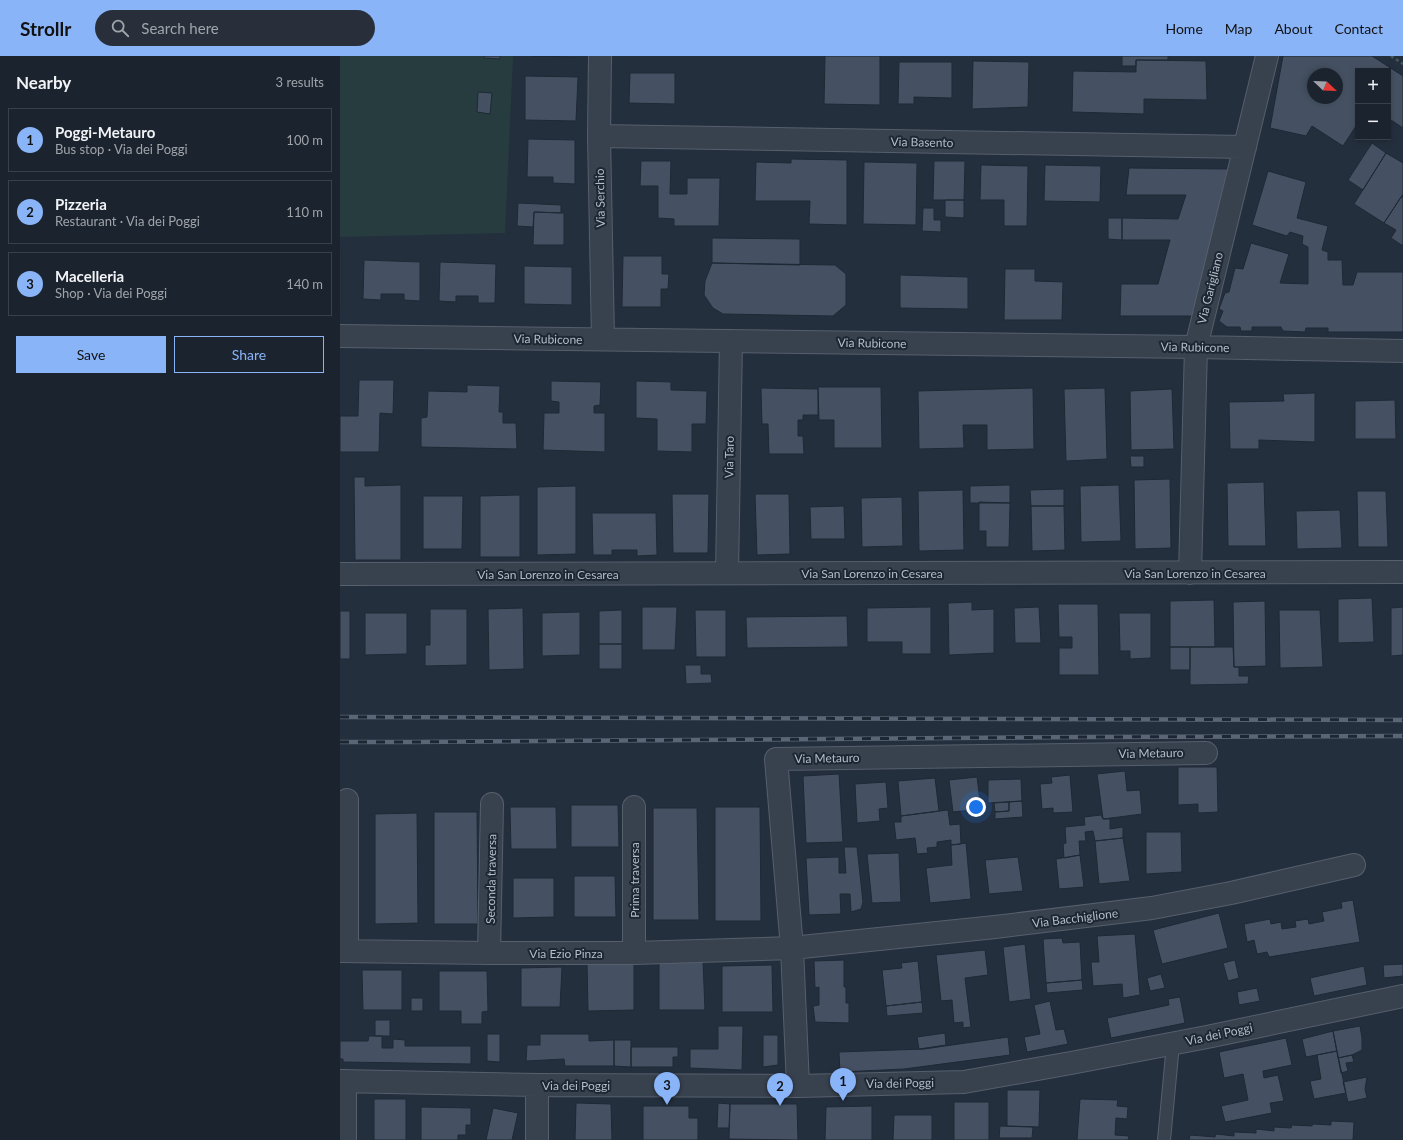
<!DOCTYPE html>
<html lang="en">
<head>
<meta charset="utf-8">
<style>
  :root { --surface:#1b232e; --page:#282f3a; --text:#f1f3f6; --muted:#a0a4aa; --line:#39404a; --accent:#8ab4f8 }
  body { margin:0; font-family:Lato,sans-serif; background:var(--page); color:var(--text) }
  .controls { position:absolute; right:12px; top:12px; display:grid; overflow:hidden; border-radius:0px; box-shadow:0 2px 6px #0003 }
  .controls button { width:36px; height:36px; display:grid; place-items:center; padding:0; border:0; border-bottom:1px solid var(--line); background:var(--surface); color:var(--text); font:20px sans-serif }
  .compass { position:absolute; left:967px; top:12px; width:36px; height:36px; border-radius:50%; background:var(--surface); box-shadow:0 2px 6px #0003; rotate:113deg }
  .you { position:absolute; left:636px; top:751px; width:14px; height:14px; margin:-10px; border:3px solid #fff; border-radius:50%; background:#1a73e8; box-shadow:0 0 0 6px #1a73e833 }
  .badge { display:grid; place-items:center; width:26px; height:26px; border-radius:50%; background:var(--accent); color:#111; font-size:13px; font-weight:700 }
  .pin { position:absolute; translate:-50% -33px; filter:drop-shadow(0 1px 2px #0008) }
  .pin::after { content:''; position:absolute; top:21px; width:14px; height:12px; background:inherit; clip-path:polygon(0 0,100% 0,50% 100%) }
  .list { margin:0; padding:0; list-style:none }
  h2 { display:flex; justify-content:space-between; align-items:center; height:52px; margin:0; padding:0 16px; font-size:17px }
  h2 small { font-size:13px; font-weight:400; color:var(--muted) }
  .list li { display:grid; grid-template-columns:26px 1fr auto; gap:12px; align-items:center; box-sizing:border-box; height:64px; margin:0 8px 8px; padding:0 8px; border:1px solid var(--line); border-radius:0px }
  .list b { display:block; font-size:15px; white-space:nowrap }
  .list p { margin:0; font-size:13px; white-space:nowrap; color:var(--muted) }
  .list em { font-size:13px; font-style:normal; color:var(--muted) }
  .actions { display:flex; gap:8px; padding:12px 16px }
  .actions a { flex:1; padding:9px 0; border:1px solid var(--accent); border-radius:0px; text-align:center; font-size:14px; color:var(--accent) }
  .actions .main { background:var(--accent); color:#111 }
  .icon { flex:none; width:22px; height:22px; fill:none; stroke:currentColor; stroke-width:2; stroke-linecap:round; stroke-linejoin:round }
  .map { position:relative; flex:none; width:1063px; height:1084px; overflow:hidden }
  header { display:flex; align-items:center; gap:24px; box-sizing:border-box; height:56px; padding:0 20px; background:var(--accent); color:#111 }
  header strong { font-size:19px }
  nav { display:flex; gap:22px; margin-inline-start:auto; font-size:14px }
  .search { width:280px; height:36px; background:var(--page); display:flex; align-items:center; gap:10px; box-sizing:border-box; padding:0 14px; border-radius:22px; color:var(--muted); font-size:15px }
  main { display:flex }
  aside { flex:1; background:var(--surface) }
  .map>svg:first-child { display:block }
  .garden { fill:#263c3f }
  .building { fill:#455162; stroke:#1f2835; fill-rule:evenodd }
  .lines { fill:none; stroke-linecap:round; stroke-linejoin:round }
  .service-casing { stroke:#565f6c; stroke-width:14 }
  .minor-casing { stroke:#565f6c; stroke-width:24 }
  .path { stroke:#44595c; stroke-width:2.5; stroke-dasharray:3 3; stroke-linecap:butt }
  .service { stroke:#38414e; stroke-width:12 }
  .minor { stroke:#38414e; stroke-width:22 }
  .rail-casing { stroke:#5a6575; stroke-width:4.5 }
  .rail { stroke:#1d2633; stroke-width:3; stroke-dasharray:9; stroke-linecap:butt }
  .labels { text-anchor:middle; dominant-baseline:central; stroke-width:4; stroke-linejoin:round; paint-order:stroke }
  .street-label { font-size:12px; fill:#b4bcc9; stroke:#1d2633 }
</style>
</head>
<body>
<header>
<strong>Strollr</strong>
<div class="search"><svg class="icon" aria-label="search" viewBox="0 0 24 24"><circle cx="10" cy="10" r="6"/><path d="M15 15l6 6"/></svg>Search here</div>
<nav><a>Home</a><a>Map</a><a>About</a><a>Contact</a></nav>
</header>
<main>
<aside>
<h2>Nearby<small>3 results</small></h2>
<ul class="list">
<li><span class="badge">1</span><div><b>Poggi-Metauro</b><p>Bus stop · Via dei Poggi</p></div><em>100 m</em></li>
<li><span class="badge">2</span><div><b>Pizzeria</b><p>Restaurant · Via dei Poggi</p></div><em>110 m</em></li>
<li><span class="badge">3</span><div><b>Macelleria</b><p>Shop · Via dei Poggi</p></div><em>140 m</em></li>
</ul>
<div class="actions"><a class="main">Save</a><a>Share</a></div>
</aside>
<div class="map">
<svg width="1063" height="1084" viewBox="0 0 1063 1084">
  <rect width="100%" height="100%" fill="#242f3e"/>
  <path class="garden" d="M0 0H173L165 177 0 181Z"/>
  <path class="building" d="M144 0H160V3L144 2Z
    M191 0H236V1Z
    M485 0H540V49L484 48Z
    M782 0H828V4H796V10H782Z
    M943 0H1032L1063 20V72L1048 62V15H1018V67L1003 90 972 70 966 80 930 72ZM973 18H997V42H973Z
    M796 4 866 5 867 44 804 43V58L732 56 733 15 796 16Z
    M633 5 689 6 688 51 632 53Z
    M559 6H612V42L574 41V48H558Z
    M290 17H335V48L289 47Z
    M185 20 238 21 236 65 185 64Z
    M138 36 152 37 150 58 137 56Z
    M188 83 235 84V128L213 127V121H187Z
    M1032 87 1046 97 1023 134 1008 124Z
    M1046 97 1063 107V138L1044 167 1014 148Z
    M451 103 507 104V169L469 168 470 145H415L416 106 451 107Z
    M301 105H331L330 138H347V122H380L379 170H334V163L318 162V130H300Z
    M594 105H625L624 144H593Z
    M524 106 577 107 576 169 523 168Z
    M641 109 688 110 687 170H664V144H640Z
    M705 109 761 110 760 146 704 145Z
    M789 112 888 113 853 260H780L781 228H818L830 184H782V162L838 163 846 139H786Z
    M928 115 966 126 957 162 988 170 982 194 988 196V204H1002L1003 229H1013L1017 216H1063V276H988V272H966L965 276 943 275 941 271H912V275H901L900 271H887L879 265 883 255 879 253 885 237 889 236 895 212 903 213 911 187 949 198 940 227 968 228V191L962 188 963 180 950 176 947 180 912 169Z
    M1061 141 1063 142V190L1051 182 1056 174 1044 167Z
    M605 144H624V162L605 161Z
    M178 147 221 149V157L194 156 193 171 177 170Z
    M583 152H594V164H601V176L582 175Z
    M194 156 224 157V189H193Z
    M768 162H782V184L768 183Z
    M372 182 460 183V209L372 207Z
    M0 192H1V253H0Z
    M283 200H322V218H329L328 233H321V251H282Z
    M24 204 80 206V245L64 244V238H41V244L23 243Z
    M100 206 156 208 155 247H138V240H116V246L99 245Z
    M372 207 495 209 506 218V249L493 260 383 258 373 252 364 239 365 225Z
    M184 210 232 211V249L184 248Z
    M665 213H695V225L723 226 722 264H664Z
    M560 219 628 221V253L560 252Z
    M19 324H54L53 358 40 357 39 396H0V360H18Z
    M211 325 261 326 260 349 254 350V357H265V396L203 394 204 357H219V346L211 345Z
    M296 325 331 326V334L367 335 366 368H352V396L317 395V363L296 362Z
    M127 329 160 330 159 356H163V367H176L177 393 81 391V362L87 361 88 335 127 336Z
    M478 331H541L542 392H494V364H479Z
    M421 332 478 333V359H463V364H458V380H463L464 398H429L428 368H422Z
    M693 332 694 393 647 394V369H623L624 392 579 393 578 335Z
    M765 332 767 403 726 405 724 333Z
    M832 333 834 393 791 394 790 335Z
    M975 337V386L919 384V393H890L889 346 944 345 943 338Z
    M1055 344 1056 383H1015V345Z
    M790 400H804V411H791Z
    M14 421H25V430L61 429V504H15Z
    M830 423 831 492 795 493 794 424Z
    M924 426 926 490H888L887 427Z
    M670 429V447H630V430Z
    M779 429 781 485 741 486 740 430Z
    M236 430V498L197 499V431Z
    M724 433V450H691L690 434Z
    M623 434 624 494 579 495 578 435Z
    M1017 435H1046L1048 491H1018Z
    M332 438H369L368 497H333Z
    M415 438H449L450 498 417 499Z
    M180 439V501H140V440Z
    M83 440H123L122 493H83Z
    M562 441 563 490 522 491 521 442Z
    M639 446 670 447 669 491H646V475H639Z
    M504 450 505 483H471L470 451Z
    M691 450H724L725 494 692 495Z
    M1000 454 1002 492 957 493 956 455Z
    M252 457H316L317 499 297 500V494H272V499H253Z
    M1032 542 1034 586 998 587V543Z
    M874 544 875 591H830V545Z
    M925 545 926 610 894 611 893 546Z
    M632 546V554L654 553V597L609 599 608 547Z
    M718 548H758L759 619H719V592H732V581H719Z
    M302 551H337L335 594H302Z
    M591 551V598H562V586H527V552Z
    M699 551 701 587H675L674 552Z
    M1063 551V599L1051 600V552Z
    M183 552 184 613 149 614 148 553Z
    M90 553H127V609L85 610V589H90Z
    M282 554V588H259V555Z
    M355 554H386V601H356Z
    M939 554H980L983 611 940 612Z
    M0 555H10V603H0Z
    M240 556V599L202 600V557Z
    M25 557H67V598L25 599Z
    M779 557H811V602L790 603V595H780Z
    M507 560 508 591 407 592 406 561Z
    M259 588H282V613H259Z
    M830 591H850V614H830Z
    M850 591H893L894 611H899V620H909L908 628 850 629Z
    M345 609H361V618H371L372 627 346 628Z
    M838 711H877L878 756 858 757V748L838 749Z
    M785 715 787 735 800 734 802 758 763 763 757 718Z
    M499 718 503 786 466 787 463 720Z
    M730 719 733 756 713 757V752L702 753 700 728 712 727 711 721Z
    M637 721 641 753 613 756 609 724Z
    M595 722 599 755 561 760 558 725Z
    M681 723 682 745 648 747V724Z
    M546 726 548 752 539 753 540 765 517 767 515 728Z
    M682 745 683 761 655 763V756L669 755V746Z
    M669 746V755L655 756 654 747Z
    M231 749H278L279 791H231Z
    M170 751H216L217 793H171Z
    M375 751H420L421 865H375Z
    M313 752H357L359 864H313Z
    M608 754 610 769 620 768 621 788 611 789V784L597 786V791L587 792 588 797 577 798 575 782 556 784 554 766H561V760Z
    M94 756H137L138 868H94Z
    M77 757 78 867 35 868V758Z
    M761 759 763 763H770V773L783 771V782L755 785 753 775 745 776 746 785H739L740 799 724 802 723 788 726 787 725 771 745 769 744 761Z
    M806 776H841L842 816 806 818Z
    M783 782 790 825 759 828 755 785Z
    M626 787 631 843 590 847 586 812 612 809 611 789Z
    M504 791H517L523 846 521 853 511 856 510 838H500L501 858 469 859 466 802 499 801V817H506Z
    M559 797 561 846 532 847 527 798Z
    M740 799 744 831 719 833 716 803Z
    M678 801 683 835 649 838 645 804Z
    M234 820H275L276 861H234Z
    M173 822H214V861L173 862Z
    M1013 844 1020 886 929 901 927 896 917 898 914 884 907 886 904 868 930 863 931 868 941 866 942 873 956 871 955 865 968 863 969 868 984 865 982 856 1002 852 1001 846Z
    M879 857 888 892 822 908 813 874Z
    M795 878 800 939 783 942 782 928 753 930 751 906H759L757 880Z
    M722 882 723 887 740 886 742 924 706 927 703 883Z
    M685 888 691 943 669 946 663 891Z
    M645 894 648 919 625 922 631 971 623 972V966L614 967 612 944 601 945 596 899Z
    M504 904V931H506V947H509V967L475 966 473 950 479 949V931L475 932 474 905Z
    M895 904 899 922 888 925 883 907Z
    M319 905H363L365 954H319Z
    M578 905 582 946 546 950 542 914 562 912 561 907Z
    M247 906H294V954L248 955Z
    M1063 908V920L1044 922 1043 909Z
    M432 909 433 956H382V910Z
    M1024 910 1027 929 974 940 970 922Z
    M222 911 220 951H181V912Z
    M22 914H62V954H23Z
    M99 915H147L148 955 142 956V968H121V955H99Z
    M821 918 825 932 810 935 807 922Z
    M742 924 743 934 707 937 706 927Z
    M917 932 920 945 899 949 897 936Z
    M840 941 845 967 771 982 767 962 829 949 828 943Z
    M71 942H83V955H71Z
    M710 945 716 974 724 973 728 988 687 996 684 981 700 978 694 949Z
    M582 946 583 957 547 960 546 950Z
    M35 964H50V980H35Z
    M378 970H403L402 1014 350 1012V993H378Z
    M1020 970 1022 982V994L1012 999 998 1002 993 975Z
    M993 975 997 995 966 1001 962 983Z
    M605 977 606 989 579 993 577 981Z
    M147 978H160V1006L147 1005Z
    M200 978H249V985L274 984V1010H225L224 1003 186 1005 187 989H200Z
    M423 979H438V1009L423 1011Z
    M29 980H42V992H53V983L65 984V990H131V1008L3 1006V1003H0V985H28Z
    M668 981 670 999 564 1013 500 1016 499 996 584 993Z
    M946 982 952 1009 923 1015 924 1022 938 1019 944 1045 930 1047 932 1057 885 1066 881 1050 908 1044 903 1018 884 1022 879 996Z
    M274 984H291V1011L274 1010Z
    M291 991H338V1001H333V1011H291Z
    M997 995 1006 1037 974 1043 970 1025 981 1023 977 999Z
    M1012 999 1014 1006 1006 1007 1008 1015 1001 1017 998 1002Z
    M1027 1021 1025 1033 1027 1042 1008 1046 1003 1026Z
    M667 1034H700L699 1071 667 1070Z
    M34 1043H66V1084H34Z
    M740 1043 778 1044 777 1050 788 1051 787 1063 776 1062 775 1079 789 1080 788 1084H737Z
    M614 1046H649V1084H614Z
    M236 1047 271 1048 272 1084H235Z
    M378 1047 390 1048 389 1072H377Z
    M390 1048H457L458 1084 389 1083Z
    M303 1050H349V1062H358V1084H303Z
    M532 1050V1084H485L486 1051Z
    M81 1051 131 1052V1069H126V1079H118V1084H81Z
    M153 1052 178 1057 172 1084H146Z
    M554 1059H592V1084H553Z
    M991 1065 1014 1066 1013 1084H849L850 1079 875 1081 876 1078 894 1080V1076L916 1077V1073L934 1075V1071L951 1072 952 1069 972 1070 973 1068 991 1069Z
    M660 1070 693 1071 692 1082H659Z"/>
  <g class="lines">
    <defs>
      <path id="service" d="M824 1084 833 988"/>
      <path id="minor" d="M260 0 259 80 263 283
        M259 80 905 91
        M0 280 856 291 1063 295
        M387 517 391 285
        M850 517 856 291 927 0
        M0 518 1063 516
        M7 744V895
        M294 751V897
        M0 895 149 897H294L452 892 655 871 812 852 891 837 1014 809
        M149 897 152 748
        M0 1025 197 1029 458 1030 624 1026 731 1007 867 981 1063 940
        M5 1025V1084
        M458 1030 452 892 436 703 866 697
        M197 1084V1029"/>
    </defs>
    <use href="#service" class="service-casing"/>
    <use href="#minor" class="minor-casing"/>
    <path class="path" d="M1051 0 1063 8"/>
    <use href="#service" class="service"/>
    <use href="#minor" class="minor"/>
    <defs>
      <path id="rail" d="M0 661 1063 664
        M0 686H72L746 681 1063 680"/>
    </defs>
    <use href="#rail" class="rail-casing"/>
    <use href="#rail" class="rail"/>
  </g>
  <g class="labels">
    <g class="street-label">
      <text transform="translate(582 86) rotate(1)">Via Basento</text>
      <text transform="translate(260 142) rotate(-91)">Via Serchio</text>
      <text transform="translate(870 232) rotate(-76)">Via Garigliano</text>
      <text transform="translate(208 283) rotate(1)">Via Rubicone</text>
      <text transform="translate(532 287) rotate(1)">Via Rubicone</text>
      <text transform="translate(855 291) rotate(1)">Via Rubicone</text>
      <text transform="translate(389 401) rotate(-89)">Via Taro</text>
      <text x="532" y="517">Via San Lorenzo in Cesarea</text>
      <text x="855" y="517">Via San Lorenzo in Cesarea</text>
      <text x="208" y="518">Via San Lorenzo in Cesarea</text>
      <text transform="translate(811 697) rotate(-1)">Via Metauro</text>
      <text transform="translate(487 702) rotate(-1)">Via Metauro</text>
      <text transform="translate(151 823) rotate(-89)">Seconda traversa</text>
      <text transform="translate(294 824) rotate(-90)">Prima traversa</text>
      <text transform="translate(735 862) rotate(-7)">Via Bacchiglione</text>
      <text x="226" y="897">Via Ezio Pinza</text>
      <text transform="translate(879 978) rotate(-12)">Via dei Poggi</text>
      <text transform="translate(560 1027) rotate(-1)">Via dei Poggi</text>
      <text x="236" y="1029">Via dei Poggi</text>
    </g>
  </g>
</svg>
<div class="controls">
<button>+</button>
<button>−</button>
</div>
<svg class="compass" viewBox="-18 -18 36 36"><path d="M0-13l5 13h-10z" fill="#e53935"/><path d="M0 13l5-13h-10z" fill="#a0a4aa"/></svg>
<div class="you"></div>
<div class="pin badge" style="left:503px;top:1045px">1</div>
<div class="pin badge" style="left:440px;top:1050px">2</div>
<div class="pin badge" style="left:327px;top:1049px">3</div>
</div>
</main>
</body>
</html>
